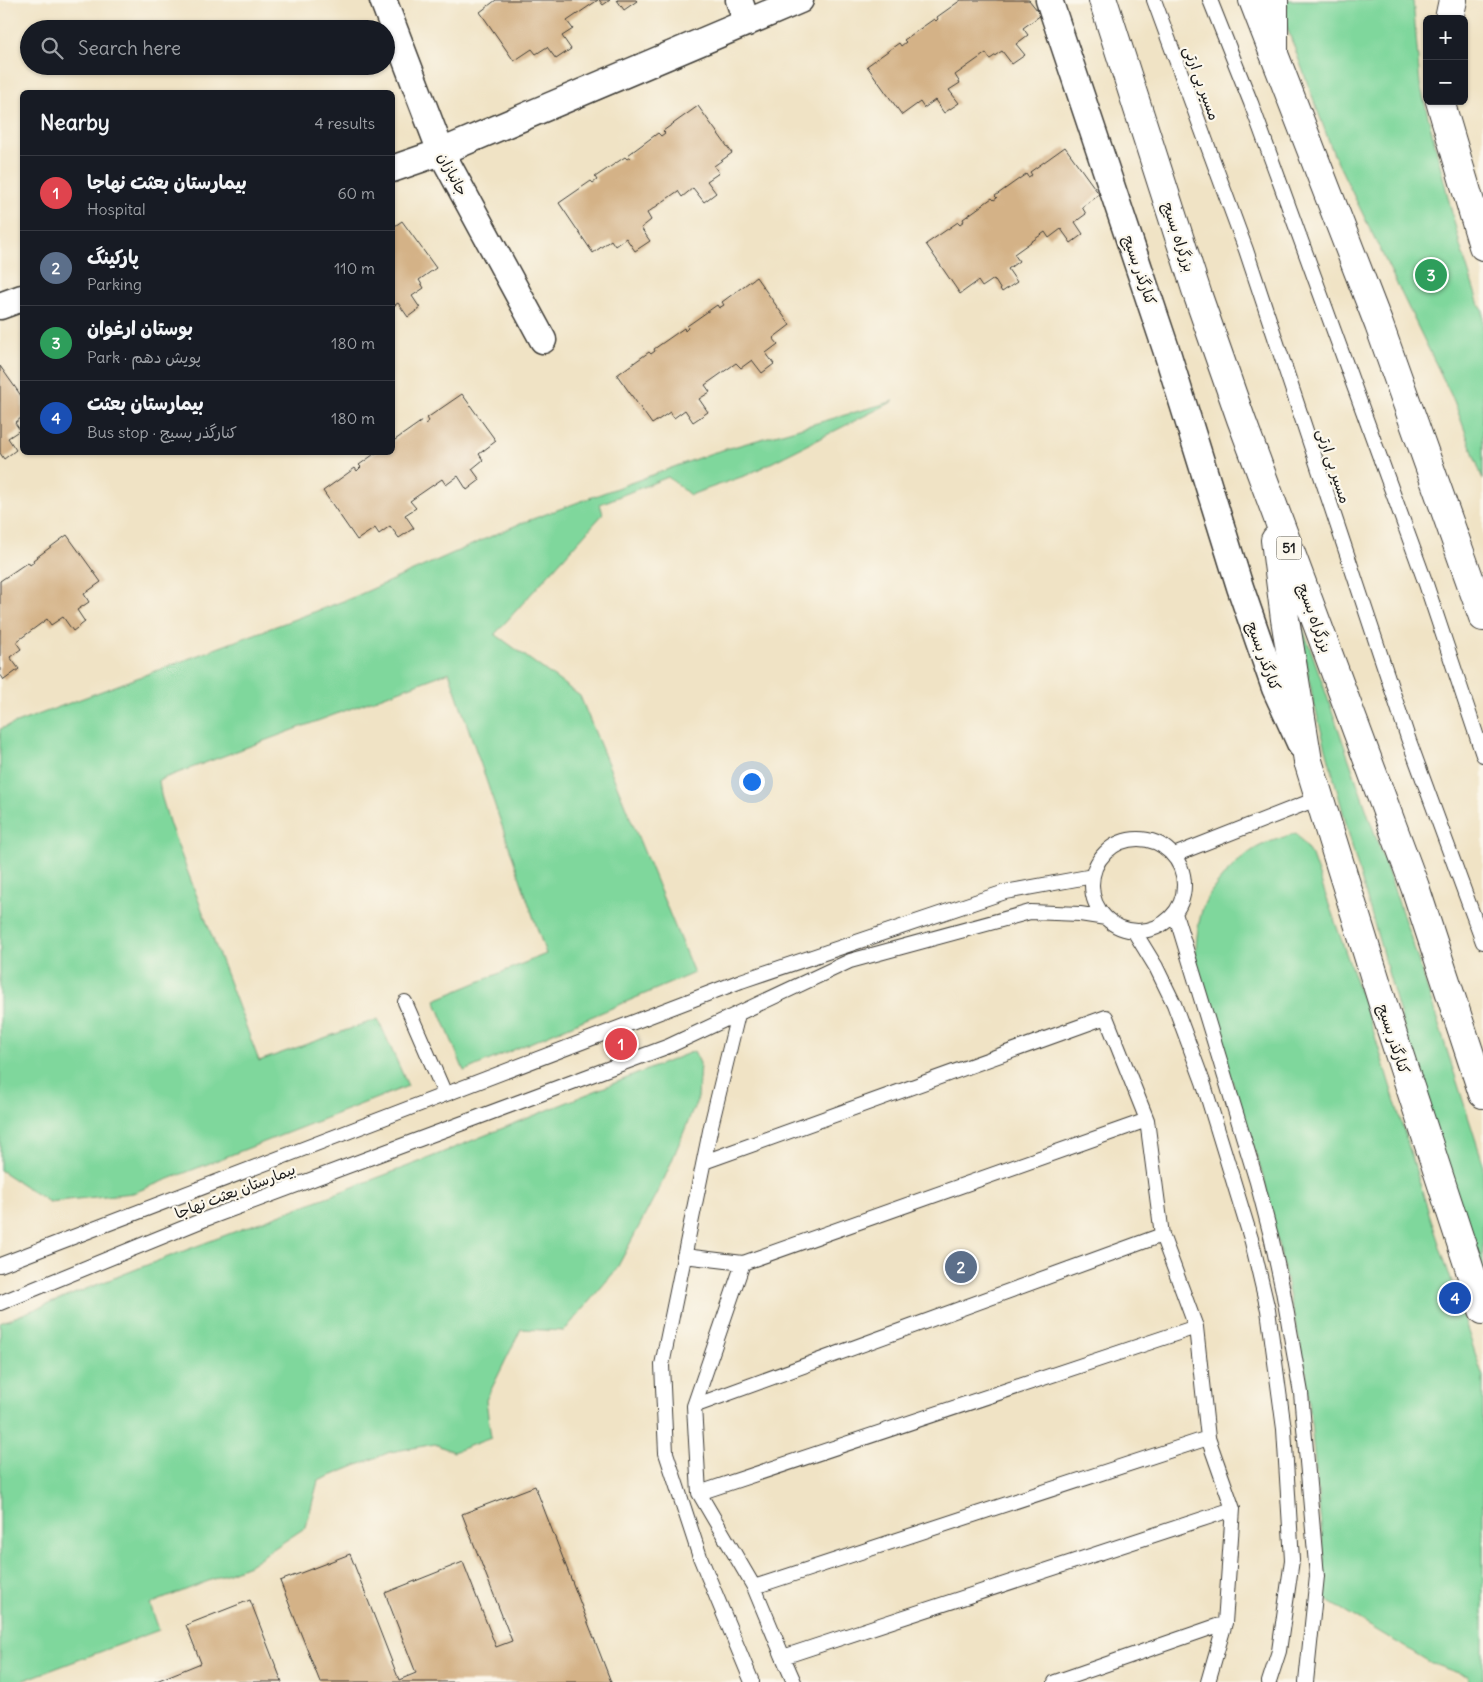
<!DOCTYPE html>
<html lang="en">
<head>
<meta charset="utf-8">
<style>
  :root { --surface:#171b24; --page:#20242c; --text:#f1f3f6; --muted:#9ea1a6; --line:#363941; --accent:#b45309 }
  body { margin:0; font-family:Delius,"Playpen Sans Arabic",sans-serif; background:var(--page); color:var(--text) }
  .controls { position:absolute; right:15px; top:15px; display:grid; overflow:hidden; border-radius:8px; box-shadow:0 1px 4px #0004 }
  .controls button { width:45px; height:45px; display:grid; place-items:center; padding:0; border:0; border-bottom:1px solid var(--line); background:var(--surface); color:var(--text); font:25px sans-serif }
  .you { position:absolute; left:751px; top:781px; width:18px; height:18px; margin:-12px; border:4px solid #fff; border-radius:50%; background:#1a73e8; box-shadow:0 0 0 8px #1a73e833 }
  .badge { display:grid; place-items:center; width:32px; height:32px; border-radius:50%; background:var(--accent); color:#fff; font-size:16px; font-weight:700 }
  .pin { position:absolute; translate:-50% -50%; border:2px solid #fff; box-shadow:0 1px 5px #0006 }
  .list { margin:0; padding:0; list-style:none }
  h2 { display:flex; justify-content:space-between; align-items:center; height:65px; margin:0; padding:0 20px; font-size:21px }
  h2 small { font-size:16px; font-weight:400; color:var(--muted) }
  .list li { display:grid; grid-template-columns:32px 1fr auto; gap:15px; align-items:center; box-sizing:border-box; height:75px; padding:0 20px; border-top:1px solid var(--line) }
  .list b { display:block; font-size:19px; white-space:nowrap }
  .list p { margin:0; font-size:16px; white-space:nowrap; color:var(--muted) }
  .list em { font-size:16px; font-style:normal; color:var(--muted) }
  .icon { flex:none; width:28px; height:28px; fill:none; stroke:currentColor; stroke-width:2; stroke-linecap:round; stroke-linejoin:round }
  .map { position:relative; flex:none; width:1483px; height:1682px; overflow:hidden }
  .search { position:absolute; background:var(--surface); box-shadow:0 1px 4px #0004; left:20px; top:20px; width:375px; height:55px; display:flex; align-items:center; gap:12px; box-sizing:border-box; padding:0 18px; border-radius:28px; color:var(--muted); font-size:19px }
  .panel { position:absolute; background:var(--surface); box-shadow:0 1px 4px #0004; left:20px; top:90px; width:375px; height:365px; border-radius:8px }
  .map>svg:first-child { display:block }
  .green { fill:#7fd79c; stroke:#4e7a5c }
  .building { fill:#d4b287 }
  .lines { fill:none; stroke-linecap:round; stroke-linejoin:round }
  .service-casing { stroke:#3c3a35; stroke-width:16 }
  .minor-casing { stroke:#3c3a35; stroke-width:29 }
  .tertiary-casing { stroke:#3c3a35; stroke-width:30 }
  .secondary-casing { stroke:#3c3a35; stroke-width:30 }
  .trunk-casing { stroke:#3c3a35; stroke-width:30 }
  .service { stroke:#fff; stroke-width:14 }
  .minor { stroke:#fff; stroke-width:26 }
  .tertiary { stroke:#fff; stroke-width:28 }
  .secondary { stroke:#fff; stroke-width:28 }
  .trunk { stroke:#fff; stroke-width:28 }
  .labels { text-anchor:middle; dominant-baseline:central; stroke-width:4.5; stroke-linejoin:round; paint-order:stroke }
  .shield { fill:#fbf7ec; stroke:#5f5e5a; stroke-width:1 }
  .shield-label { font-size:14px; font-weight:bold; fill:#1c1c1c }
  .street-label { font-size:15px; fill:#1c1c1c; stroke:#fbf7ec }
</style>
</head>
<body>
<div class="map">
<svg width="1483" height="1682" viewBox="0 0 1483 1682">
  <rect width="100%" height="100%" fill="#fbf7ec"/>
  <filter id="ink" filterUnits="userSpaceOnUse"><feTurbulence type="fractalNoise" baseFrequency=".02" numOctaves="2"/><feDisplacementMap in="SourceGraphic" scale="10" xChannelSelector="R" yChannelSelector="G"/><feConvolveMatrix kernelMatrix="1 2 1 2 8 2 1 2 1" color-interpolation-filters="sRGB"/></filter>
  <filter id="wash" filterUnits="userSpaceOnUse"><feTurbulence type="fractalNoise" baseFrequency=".0096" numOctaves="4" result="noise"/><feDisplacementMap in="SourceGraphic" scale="20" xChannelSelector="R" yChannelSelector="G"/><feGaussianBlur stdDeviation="1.12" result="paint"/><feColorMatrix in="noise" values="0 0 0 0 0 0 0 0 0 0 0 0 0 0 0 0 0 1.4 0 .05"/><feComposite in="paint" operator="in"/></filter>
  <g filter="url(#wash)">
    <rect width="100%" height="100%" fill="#f0e3c5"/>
    <path class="green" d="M1287 0H1413L1420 84 1460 245 1479 305 1483 310V480L1454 401 1334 155 1286 25Z
      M894 401 747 475 690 495 668 477 600 504 603 514 495 634 580 696 694 973 464 1071 435 1000 546 954 449 672 159 780 161 795 170 825 259 1061 378 1019 408 1086 133 1193 49 1202 0 1170V729L354 597 519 524 633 482 712 453Z
      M1297 614 1311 650 1412 941 1483 1163V1281L1409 1045 1355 857 1313 700Z
      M1296 833 1312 856 1374 1033 1428 1210 1483 1377V1682H1468L1467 1676 1433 1664 1323 1598 1324 1556 1306 1372 1265 1183 1196 968C1195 948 1197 926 1203 907 1210 887 1241 855 1260 846 1271 841 1284 837 1296 833Z
      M694 1051 700 1063 698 1098 665 1177 616 1270 564 1331 521 1329 486 1400 491 1438 453 1452 435 1444 390 1452 318 1481 306 1527 249 1565 150 1604 159 1630 19 1682H0V1323L152 1263 419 1162Z"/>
    <g id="blocks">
      <path class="building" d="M496 0H598L567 21 573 29 562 36 571 49 556 59 547 47 536 54 532 49 514 61 480 12Z
        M599 0H610L603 5Z
        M617 0H636L637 1 624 10Z
        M961 0H1029L1041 15 1023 28 1028 35 1016 44 1025 55 1012 64 1002 51 990 59 986 53 955 75 960 83 949 90 959 103 944 113 935 100 924 108 920 102 902 115 867 66 899 43 901 46 906 42 904 40 934 19 936 21 938 19 937 17Z
        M698 106 732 153 714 166 719 173 707 181 716 193 704 202 693 188 682 197 678 191 647 213 651 220 641 228 650 241 635 251 626 238 615 246 611 240 593 253 559 203 591 181 593 183 597 180 595 177 625 157 627 159 630 157 628 155 658 133 661 136 665 133 663 131Z
        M1065 147 1099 194 1082 207 1086 214 1075 222 1083 234 1071 243 1061 229 1049 238 1045 232 1014 254 1019 261 1008 269 1017 282 1002 292 994 279 982 287 978 281 960 294 926 244 958 222 960 224 964 221 963 219 992 198 994 200 997 198 995 196 1026 174 1028 177 1032 175 1030 172Z
        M402 221 436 268 419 280 424 288 412 296 420 308 408 317 398 303 392 307V228Z
        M756 277 790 325 773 338 778 344 766 353 774 364 762 373 752 360 741 368 736 363 705 385 710 392 699 399 708 412 693 422 685 410 674 418 670 412 652 424 617 375 649 352 651 354 655 351 654 349 684 328 685 331 688 328 687 326 717 305 719 308 724 305 722 302Z
        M0 366 22 397V417L15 423 20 430 8 438 16 450 4 459 0 453Z
        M462 394 496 441 479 454 483 460 472 469 480 480 467 490 458 476 446 485 442 479 410 501 416 508 405 515 414 528 399 538 390 526 379 534 375 528 357 540 323 491 355 468 357 471 361 467 359 465 377 452H392L394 445 392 442 422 421 425 424 429 421 427 418Z
        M67 535 101 582 84 594 89 602 77 610 85 622 73 631 63 617 51 625 47 619 16 642 21 649 10 657 19 669 4 680 0 674V581L28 562 30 565 34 562 33 560Z
        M535 1486 611 1682H320L280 1581 350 1554 399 1680 416 1673 385 1593 463 1562 496 1647 512 1641 462 1514Z
        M250 1600 282 1682H154L201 1663 186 1625Z"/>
    </g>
  </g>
  <g filter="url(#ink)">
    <use href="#blocks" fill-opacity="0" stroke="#3c3a35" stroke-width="1"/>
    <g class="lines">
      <defs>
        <path id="service" d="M1154 0 1246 250 1408 738 1483 942
          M1210 0 1251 103 1426 584 1483 755
          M1092 885a46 46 0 1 1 92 0a46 46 0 1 1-92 0Z
          M1174 855 1319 798
          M1175 913 1257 1182 1271 1236 1283 1291 1301 1393 1317 1576 1306 1682
          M1134 931 1156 967 1174 1004 1203 1082 1252 1242 1268 1310 1284 1429 1292 1560 1279 1651 1269 1682
          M405 1002 445 1094
          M738 1014 711 1126 662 1365 666 1453 700 1557 752 1682
          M704 1162 1106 1017 1147 1120 1162 1235 694 1406 699 1493 1196 1327 1208 1438 754 1587 783 1657 1233 1509 1225 1623 1055 1682
          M1162 1235 1196 1327
          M684 1256 743 1263 1147 1120
          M0 1265 741 981 1005 892 1093 876
          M0 1303 203 1220 669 1046 850 961 1030 912 1080 914 1106 918
          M694 1406 743 1263
          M1208 1438 1233 1509
          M699 1493 754 1587
          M783 1657 794 1682
          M1208 1682 1225 1623"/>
        <path id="minor" d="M383 0 441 152 543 340
          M739 0 747 23
          M1049 0 1166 349 1240 587 1275 688 1301 745
          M392 169 441 152 800 0
          M0 306 22 298"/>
        <path id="tertiary" d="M1449 19 1453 0
          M1274 53V0
          M1440 101 1483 246"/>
        <path id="secondary" d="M1308 761 1387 1017 1483 1310"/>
        <path id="trunk" d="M1103 0 1198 296 1241 419 1415 887 1483 1094
          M1253 0 1379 325 1483 617
          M1275 540 1285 619 1308 761"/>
      </defs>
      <use href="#service" class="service-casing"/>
      <use href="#minor" class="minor-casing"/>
      <use href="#tertiary" class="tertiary-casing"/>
      <use href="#secondary" class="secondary-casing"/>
      <use href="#trunk" class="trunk-casing"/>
      <use href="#service" class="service"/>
      <use href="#minor" class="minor"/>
      <use href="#tertiary" class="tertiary"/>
      <use href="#secondary" class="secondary"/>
      <use href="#trunk" class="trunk"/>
    </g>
  </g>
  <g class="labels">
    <rect class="shield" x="1276.5" y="536.5" width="25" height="23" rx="4"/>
    <g class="shield-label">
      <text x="1289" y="548">51</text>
    </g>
    <g class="street-label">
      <text transform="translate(1202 83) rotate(70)">مسیر بی ارتی</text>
      <text transform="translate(453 174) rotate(62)">جانبازان</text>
      <text transform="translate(1179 237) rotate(72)">بزرگراه بسیج</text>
      <text transform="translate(1140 270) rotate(71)">کنارگذر بسیج</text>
      <text transform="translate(1334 466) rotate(72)">مسیر بی ارتی</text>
      <text transform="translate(1315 618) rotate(70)">بزرگراه بسیج</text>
      <text transform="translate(1264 656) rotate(70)">کنارگذر بسیج</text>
      <text transform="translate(1394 1039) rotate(72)">کنارگذر بسیج</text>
      <text transform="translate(235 1191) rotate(-21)">بیمارستان بعثت نهاجا</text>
    </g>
  </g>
</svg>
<div class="controls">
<button>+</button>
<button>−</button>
</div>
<div class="you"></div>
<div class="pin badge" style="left:621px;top:1044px;background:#e0444e">1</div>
<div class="pin badge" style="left:961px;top:1267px;background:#5c6f8a">2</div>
<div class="pin badge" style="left:1431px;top:275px;background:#2e9e5b">3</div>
<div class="pin badge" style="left:1455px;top:1298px;background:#1a4fb4">4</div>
<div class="search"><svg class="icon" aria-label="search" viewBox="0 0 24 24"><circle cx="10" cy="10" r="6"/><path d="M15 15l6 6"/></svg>Search here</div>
<section class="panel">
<h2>Nearby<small>4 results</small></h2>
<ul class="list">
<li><span class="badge" style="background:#e0444e">1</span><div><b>بیمارستان بعثت نهاجا</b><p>Hospital</p></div><em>60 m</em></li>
<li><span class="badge" style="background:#5c6f8a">2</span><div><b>پارکینگ</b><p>Parking</p></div><em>110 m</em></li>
<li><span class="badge" style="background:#2e9e5b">3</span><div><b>بوستان ارغوان</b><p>Park · پویش دهم</p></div><em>180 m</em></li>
<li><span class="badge" style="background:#1a4fb4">4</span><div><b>بیمارستان بعثت</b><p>Bus stop · کنارگذر بسیج</p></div><em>180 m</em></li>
</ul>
</section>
</div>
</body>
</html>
